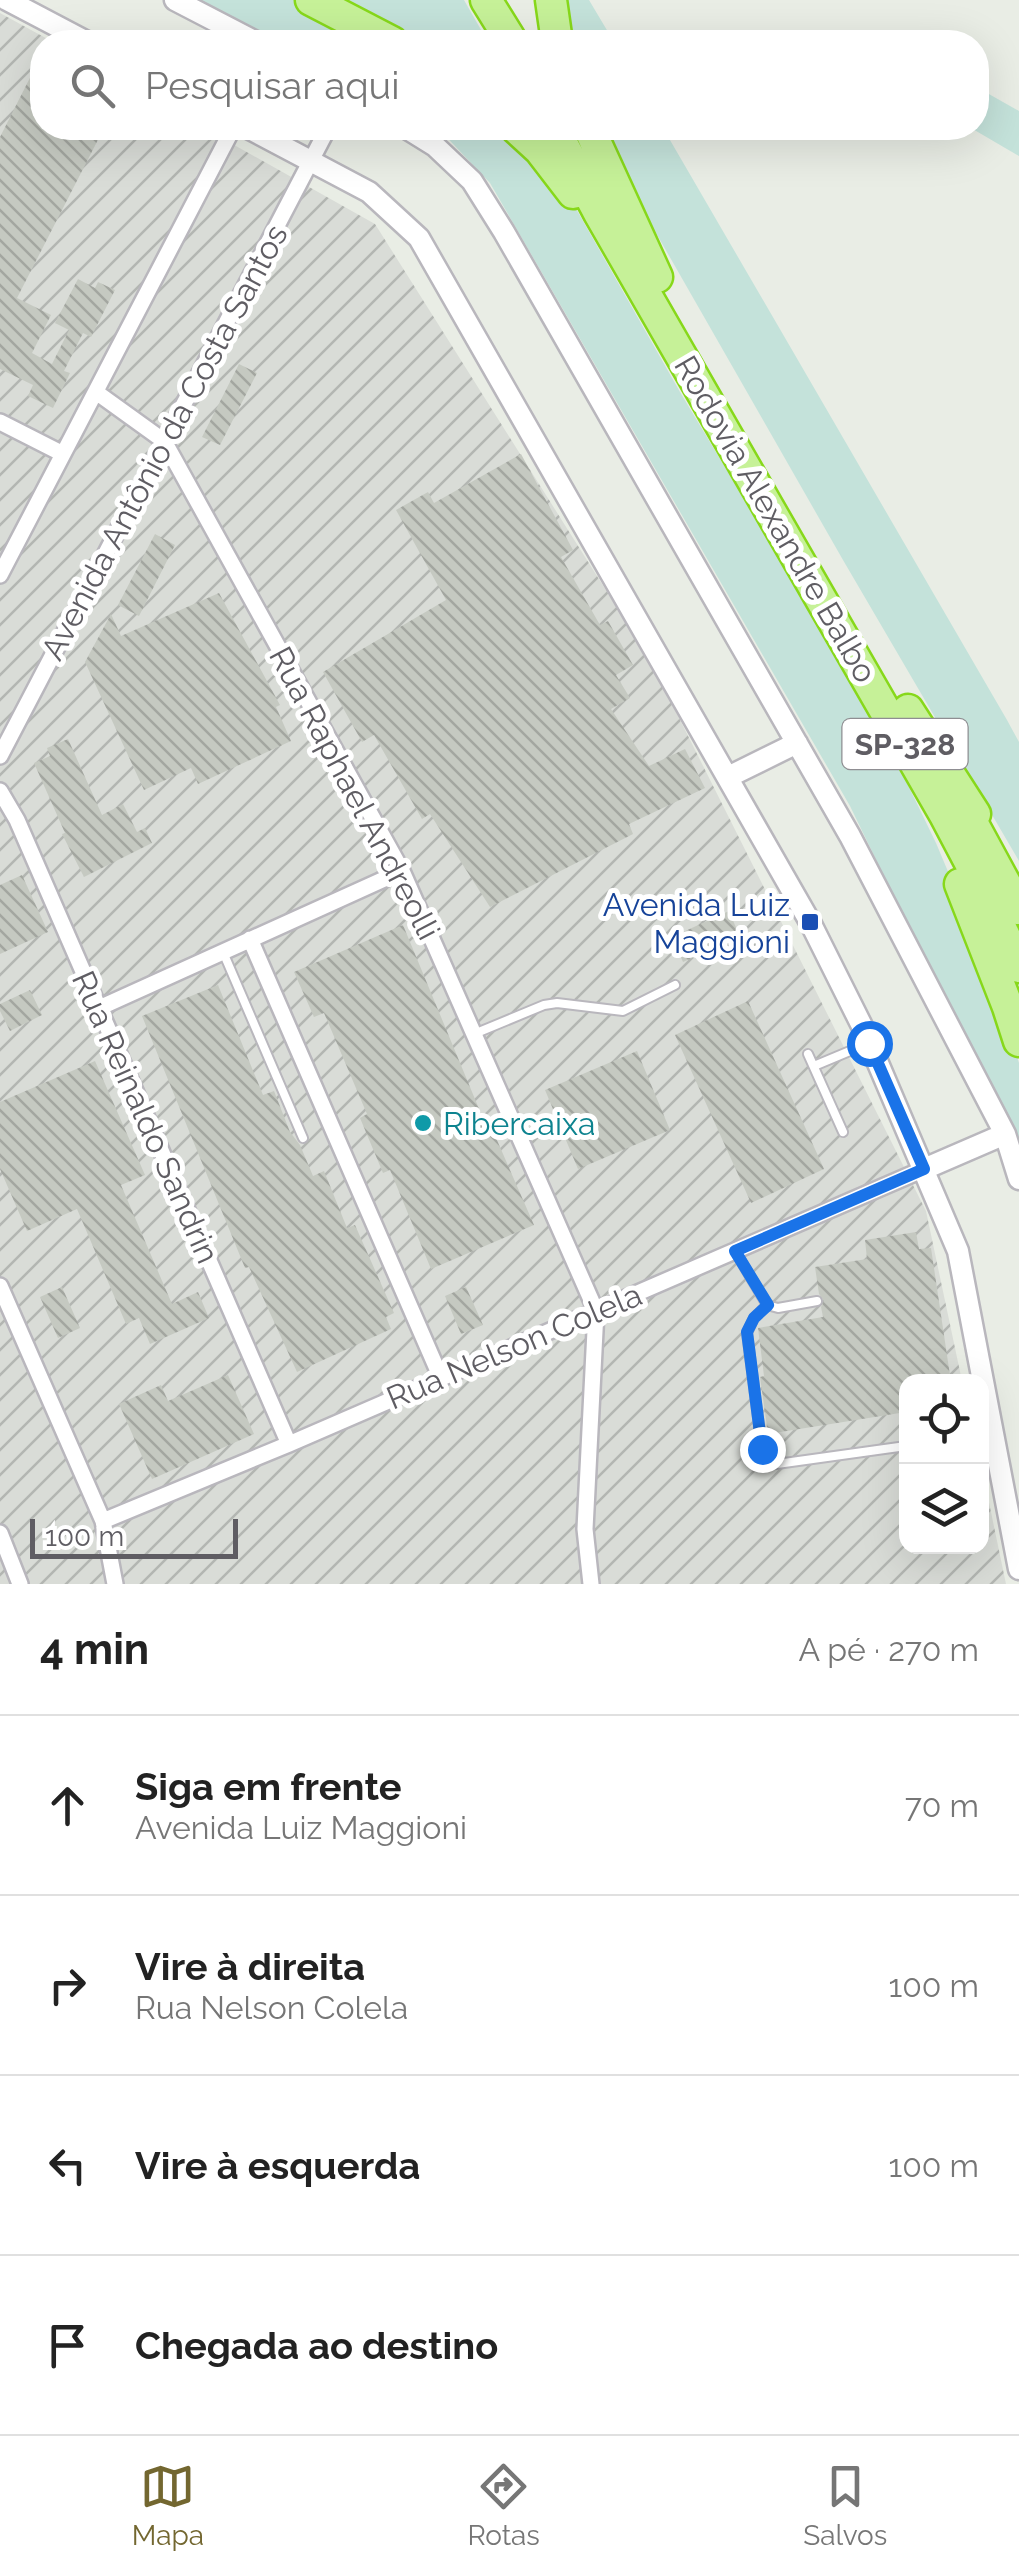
<!DOCTYPE html>
<html lang="pt">
<head>
<meta charset="utf-8">
<style>
  :root { --surface:#fff; --page:#f6f6f6; --text:#222; --muted:#767676; --line:#e0e0e0; --accent:#736730 }
  body { margin:0; font-family:Raleway,sans-serif; background:var(--page); color:var(--text) }
  .controls { position:absolute; right:30px; bottom:30px; display:grid; overflow:hidden; border-radius:20px; box-shadow:0 10px 40px #0002 }
  .controls button { width:90px; height:90px; display:grid; place-items:center; padding:0; border:0; border-bottom:2px solid var(--line); background:var(--surface); color:var(--text); font:50px sans-serif }
  .scale { position:absolute; left:30px; bottom:25px; width:208px; box-sizing:border-box; padding-left:10px; border:5px solid #5f5d63; border-top:0; font-size:28px; line-height:35px; white-space:nowrap; color:#5f5d63; -webkit-text-stroke:8px #fff; paint-order:stroke }
  .stop { position:absolute; width:30px; height:30px; margin:-22px; border:8px solid #1a73e8; border-radius:50%; background:#fff }
  .stop.end { background:#1a73e8; border-color:#fff; box-shadow:0 2px 10px #0008 }
  .list { margin:0; padding:0; list-style:none }
  h2 { display:flex; justify-content:space-between; align-items:center; height:130px; margin:0; padding:0 40px; font-size:42px }
  h2 small { font-size:32px; font-weight:400; color:var(--muted) }
  .list li { display:grid; grid-template-columns:65px 1fr auto; gap:30px; align-items:center; box-sizing:border-box; height:180px; padding:0 40px; border-top:2px solid var(--line) }
  .list b { display:block; font-size:38px; white-space:nowrap }
  .list p { margin:0; font-size:32px; white-space:nowrap; color:var(--muted) }
  .list em { font-size:32px; font-style:normal; color:var(--muted) }
  .icon { flex:none; width:55px; height:55px; fill:none; stroke:currentColor; stroke-width:2; stroke-linecap:round; stroke-linejoin:round }
  .map { position:relative; flex:none; width:1019px; height:1584px; overflow:hidden }
  .search { position:absolute; background:var(--surface); box-shadow:0 10px 40px #0002; left:30px; right:30px; top:30px; height:110px; display:flex; align-items:center; gap:25px; box-sizing:border-box; padding:0 35px; border-radius:40px; color:var(--muted); font-size:38px }
  .sheet { height:850px; background:var(--surface) }
  nav { display:flex; justify-content:space-around; align-items:center; box-sizing:border-box; height:140px; border-top:2px solid var(--line); background:var(--surface); font-size:28px; color:var(--muted) }
  nav a { display:grid; justify-items:center; gap:5px }
  nav .on { color:var(--accent) }
  .map>svg:first-child { display:block }
  .industrial { fill:url(#industrial-furrows) }
  .grass { fill:#c4e2da }
  .building { fill:url(#building-back-hatch) }
  .lines { fill:none; stroke-linecap:round; stroke-linejoin:round }
  .service-casing { stroke:#b9b7bd; stroke-width:12 }
  .minor-casing { stroke:#b9b7bd; stroke-width:20 }
  .tertiary-casing { stroke:#b9b7bd; stroke-width:25 }
  .motorway-casing { stroke:#87d81a; stroke-width:35 }
  .service { stroke:#fff; stroke-width:8 }
  .minor { stroke:#fff; stroke-width:15 }
  .tertiary { stroke:#fff; stroke-width:20 }
  .motorway { stroke:#c6f198; stroke-width:30 }
  .route { stroke:#1a73e8; stroke-width:12 }
  .transit-dot { fill:#1a4fb4; stroke:#fff; stroke-width:4 }
  .culture-dot { fill:#0f9aa8; stroke:#fff; stroke-width:4 }
  .labels { text-anchor:middle; dominant-baseline:central; stroke-width:10; stroke-linejoin:round; paint-order:stroke }
  .shield { fill:#fff; stroke:#8f8e92; stroke-width:2.5 }
  .shield-label { font-size:30px; font-weight:bold; fill:#5f5d63 }
  .street-label { font-size:32px; fill:#5f5d63; stroke:#fff }
  .transit-label { font-size:32px; fill:#164399; stroke:#fff; text-anchor:end }
  .culture-label { font-size:32px; fill:#0d838f; stroke:#fff; text-anchor:start }
</style>
</head>
<body>
<div class="map">
<svg width="1019" height="1584" viewBox="0 0 1019 1584">
  <defs>
    <pattern id="industrial-furrows" width="10" height="10" patternUnits="userSpaceOnUse" patternTransform="scale(2.5)"><rect width="10" height="10" fill="#d9dcd7"/><path d="M-1 1l2-2M0 10L10 0M9 11l2-2" fill="none" stroke="#b3b6b2"/></pattern>
    <pattern id="building-back-hatch" width="6" height="6" patternUnits="userSpaceOnUse" patternTransform="scale(2.5)"><rect width="6" height="6" fill="#c5c9c1"/><path d="M-1 5l2 2M0 0l6 6M5-1l2 2" fill="none" stroke="#a3a6a0"/></pattern>
  </defs>
  <rect width="100%" height="100%" fill="#e9ede5"/>
  <path class="industrial" d="M0 13 53 42H42V128H204L375 224 650 660 926 1211 962 1381H906V1546H982V1469L1006 1584H0Z"/>
  <path class="grass" d="M200 0H298L379 42H281Z
    M326 0H464L488 42H406Z
    M557 0H589L614 42H564Z
    M980 89 1019 111V156L971 128H976L977 94Z
    M438 128H508L570 198 680 392 829 641 893 754 936 843 965 912 997 993 1019 1063V1154L850 806 490 183Z
    M596 128H663L1007 720 1019 742V861L843 560Z"/>
  <path class="building" d="M42 54V128H104L17 298 51 315 32 353 52 364 69 330 55 323 78 279 95 288 98 282 115 290 91 337 83 333 64 371 70 373 53 408 28 396 33 385 0 369V137Z
    M239 364 257 373 220 445 202 437Z
    M521 454 573 550 561 557 600 625 608 621 633 665 616 675 630 698 611 709 649 766 685 749 705 788 629 824 633 834 490 907 430 814 422 819 374 735 362 742 323 672 446 600 396 510 428 492 434 503Z
    M155 534 175 545 139 616 118 605Z
    M219 593 280 705 276 707 291 741 198 784 191 768 144 790 85 662 111 614 121 636Z
    M68 739 102 815 123 804 137 832 145 828 152 843 84 877 62 834 65 833 34 763 50 756 47 748Z
    M22 875 48 932 0 954V885Z
    M729 911 740 937 683 962 672 937Z
    M403 925 489 1133 493 1131 534 1225 431 1269 390 1170 383 1173 360 1118 367 1114 324 1013 314 1017 294 972Z
    M218 985 263 1095 274 1091 290 1132 300 1145 313 1176 324 1171 347 1228 355 1225 394 1313 386 1317 391 1329 297 1372 249 1267 245 1268 142 1016Z
    M30 990 42 1015 10 1031 0 1011V1004Z
    M748 1001 824 1169 751 1203 675 1035Z
    M637 1051 670 1130 578 1169 545 1090Z
    M95 1061 145 1175 121 1185 172 1304 198 1292 209 1318 150 1344 139 1318 126 1324 77 1209 27 1231 0 1169V1102Z
    M916 1232 919 1249 931 1248 951 1382H906V1412L768 1434 760 1377 764 1376 758 1328 823 1317 821 1307 824 1301 819 1294 815 1267 867 1259 865 1240Z
    M62 1287 80 1328 58 1338 40 1297Z
    M466 1287 483 1325 461 1334 445 1296Z
    M228 1375 254 1434 152 1479 119 1404 161 1385 168 1401Z"/>
  <g class="lines">
    <defs>
      <path id="service" d="M223 952 303 1138
        M474 1034 544 1005 557 1003 623 1011 675 985
        M808 1054 843 1132
        M814 1066 869 1043
        M735 1251 767 1305 778 1308 817 1301
        M767 1305 754 1318 747 1333 762 1449 768 1460 777 1464 906 1446"/>
      <path id="minor" d="M96 392 164 441 402 871 596 1311 585 1529 591 1584
        M0 422 63 454
        M0 575 233 128
        M0 756 328 128
        M0 791 17 820 289 1444
        M250 939 441 1378
        M99 1008 402 871
        M0 1286 103 1521 115 1584
        M103 1521 289 1444 924 1169
        M0 1533 20 1584"/>
      <path id="tertiary" d="M7 0 87 42
        M175 0 256 42
        M248 128 369 192 419 238 810 922 863 1028 958 1251 1019 1569
        M406 128 435 146 472 181 504 232 850 836 1005 1134 1019 1179
        M728 777 797 743
        M924 1169 1005 1134"/>
      <path id="motorway" d="M311 0 392 42
        M486 0 512 42
        M551 0 557 42
        M516 128 540 150 573 193
        M554 128 599 213 945 815 975 872 1019 967
        M589 128 657 277
        M908 710 975 814
        M961 802 1019 909
        M960 884 1008 1007 1019 1041"/>
    </defs>
    <use href="#service" class="service-casing"/>
    <use href="#minor" class="minor-casing"/>
    <use href="#tertiary" class="tertiary-casing"/>
    <use href="#motorway" class="motorway-casing"/>
    <use href="#service" class="service"/>
    <use href="#minor" class="minor"/>
    <use href="#tertiary" class="tertiary"/>
    <use href="#motorway" class="motorway"/>
  </g>
  <g class="lines">
    <path class="route" d="M762 1449 747 1332 754 1318 768 1305 735 1251 924 1169 869 1043"/>
  </g>
  <rect class="transit-dot" x="800" y="912" width="20" height="20" rx="5"/>
  <circle class="culture-dot" cx="423" cy="1123" r="10"/>
  <g class="labels">
    <rect class="shield" x="842.5" y="719" width="125" height="50" rx="8"/>
    <g class="shield-label">
      <text x="905" y="744">SP-328</text>
    </g>
    <g class="street-label">
      <text transform="translate(164 442) rotate(-62)">Avenida Antônio da Costa Santos</text>
      <text transform="translate(776 519) rotate(60)">Rodovia Alexandre Balbo</text>
      <text transform="translate(355 793) rotate(62)">Rua Raphael Andreolli</text>
      <text transform="translate(146 1117) rotate(66)">Rua Reinaldo Sandrin</text>
      <text transform="translate(514 1346) rotate(-23)">Rua Nelson Colela</text>
    </g>
    <g class="transit-label">
      <text x="790" y="904">Avenida Luiz<tspan x="790" dy="37">Maggioni</tspan></text>
    </g>
    <g class="culture-label">
      <text x="443" y="1123">Ribercaixa</text>
    </g>
  </g>
</svg>
<div class="controls">
<button><svg class="icon" aria-label="locate" viewBox="0 0 24 24"><circle cx="12" cy="12" r="6"/><path d="M12 2v4M12 18v4M2 12h4M18 12h4"/></svg></button>
<button><svg class="icon" aria-label="layers" viewBox="0 0 24 24"><path d="M12 4l9 5-9 5-9-5zM3 14l9 5 9-5"/></svg></button>
</div>
<div class="scale">100 m</div>
<div class="stop" style="left:869px;top:1043px"></div>
<div class="stop end" style="left:762px;top:1449px"></div>
<div class="search"><svg class="icon" aria-label="search" viewBox="0 0 24 24"><circle cx="10" cy="10" r="6"/><path d="M15 15l6 6"/></svg>Pesquisar aqui</div>
</div>
<section class="sheet">
<h2>4 min<small>A pé · 270 m</small></h2>
<ul class="list">
<li><svg class="icon" aria-label="ahead" viewBox="0 0 24 24"><path d="M12 20V5M6 11l6-6 6 6"/></svg><div><b>Siga em frente</b><p>Avenida Luiz Maggioni</p></div><em>70 m</em></li>
<li><svg class="icon" aria-label="right" viewBox="0 0 24 24"><path d="M7 20v-9h11M14 6l5 5-5 5"/></svg><div><b>Vire à direita</b><p>Rua Nelson Colela</p></div><em>100 m</em></li>
<li><svg class="icon" aria-label="left" viewBox="0 0 24 24"><path d="M17 20v-9H6M10 6l-5 5 5 5"/></svg><div><b>Vire à esquerda</b></div><em>100 m</em></li>
<li><svg class="icon" aria-label="arrive" viewBox="0 0 24 24"><path d="M6 21V4h12l-3 4 3 4H6"/></svg><div><b>Chegada ao destino</b></div></li>
</ul>
</section>
<nav>
<a class="on"><svg class="icon" aria-label="map" viewBox="0 0 24 24"><path d="M3 6l6-2 6 2 6-2v14l-6 2-6-2-6 2zM9 4v14M15 6v14"/></svg>Mapa</a>
<a><svg class="icon" aria-label="directions" viewBox="0 0 24 24"><path d="M12 3l9 9-9 9-9-9zM9 14v-3h6M13 9l2 2-2 2"/></svg>Rotas</a>
<a><svg class="icon" aria-label="saved" viewBox="0 0 24 24"><path d="M7 4h10v16l-5-4-5 4z"/></svg>Salvos</a>
</nav>
</body>
</html>
